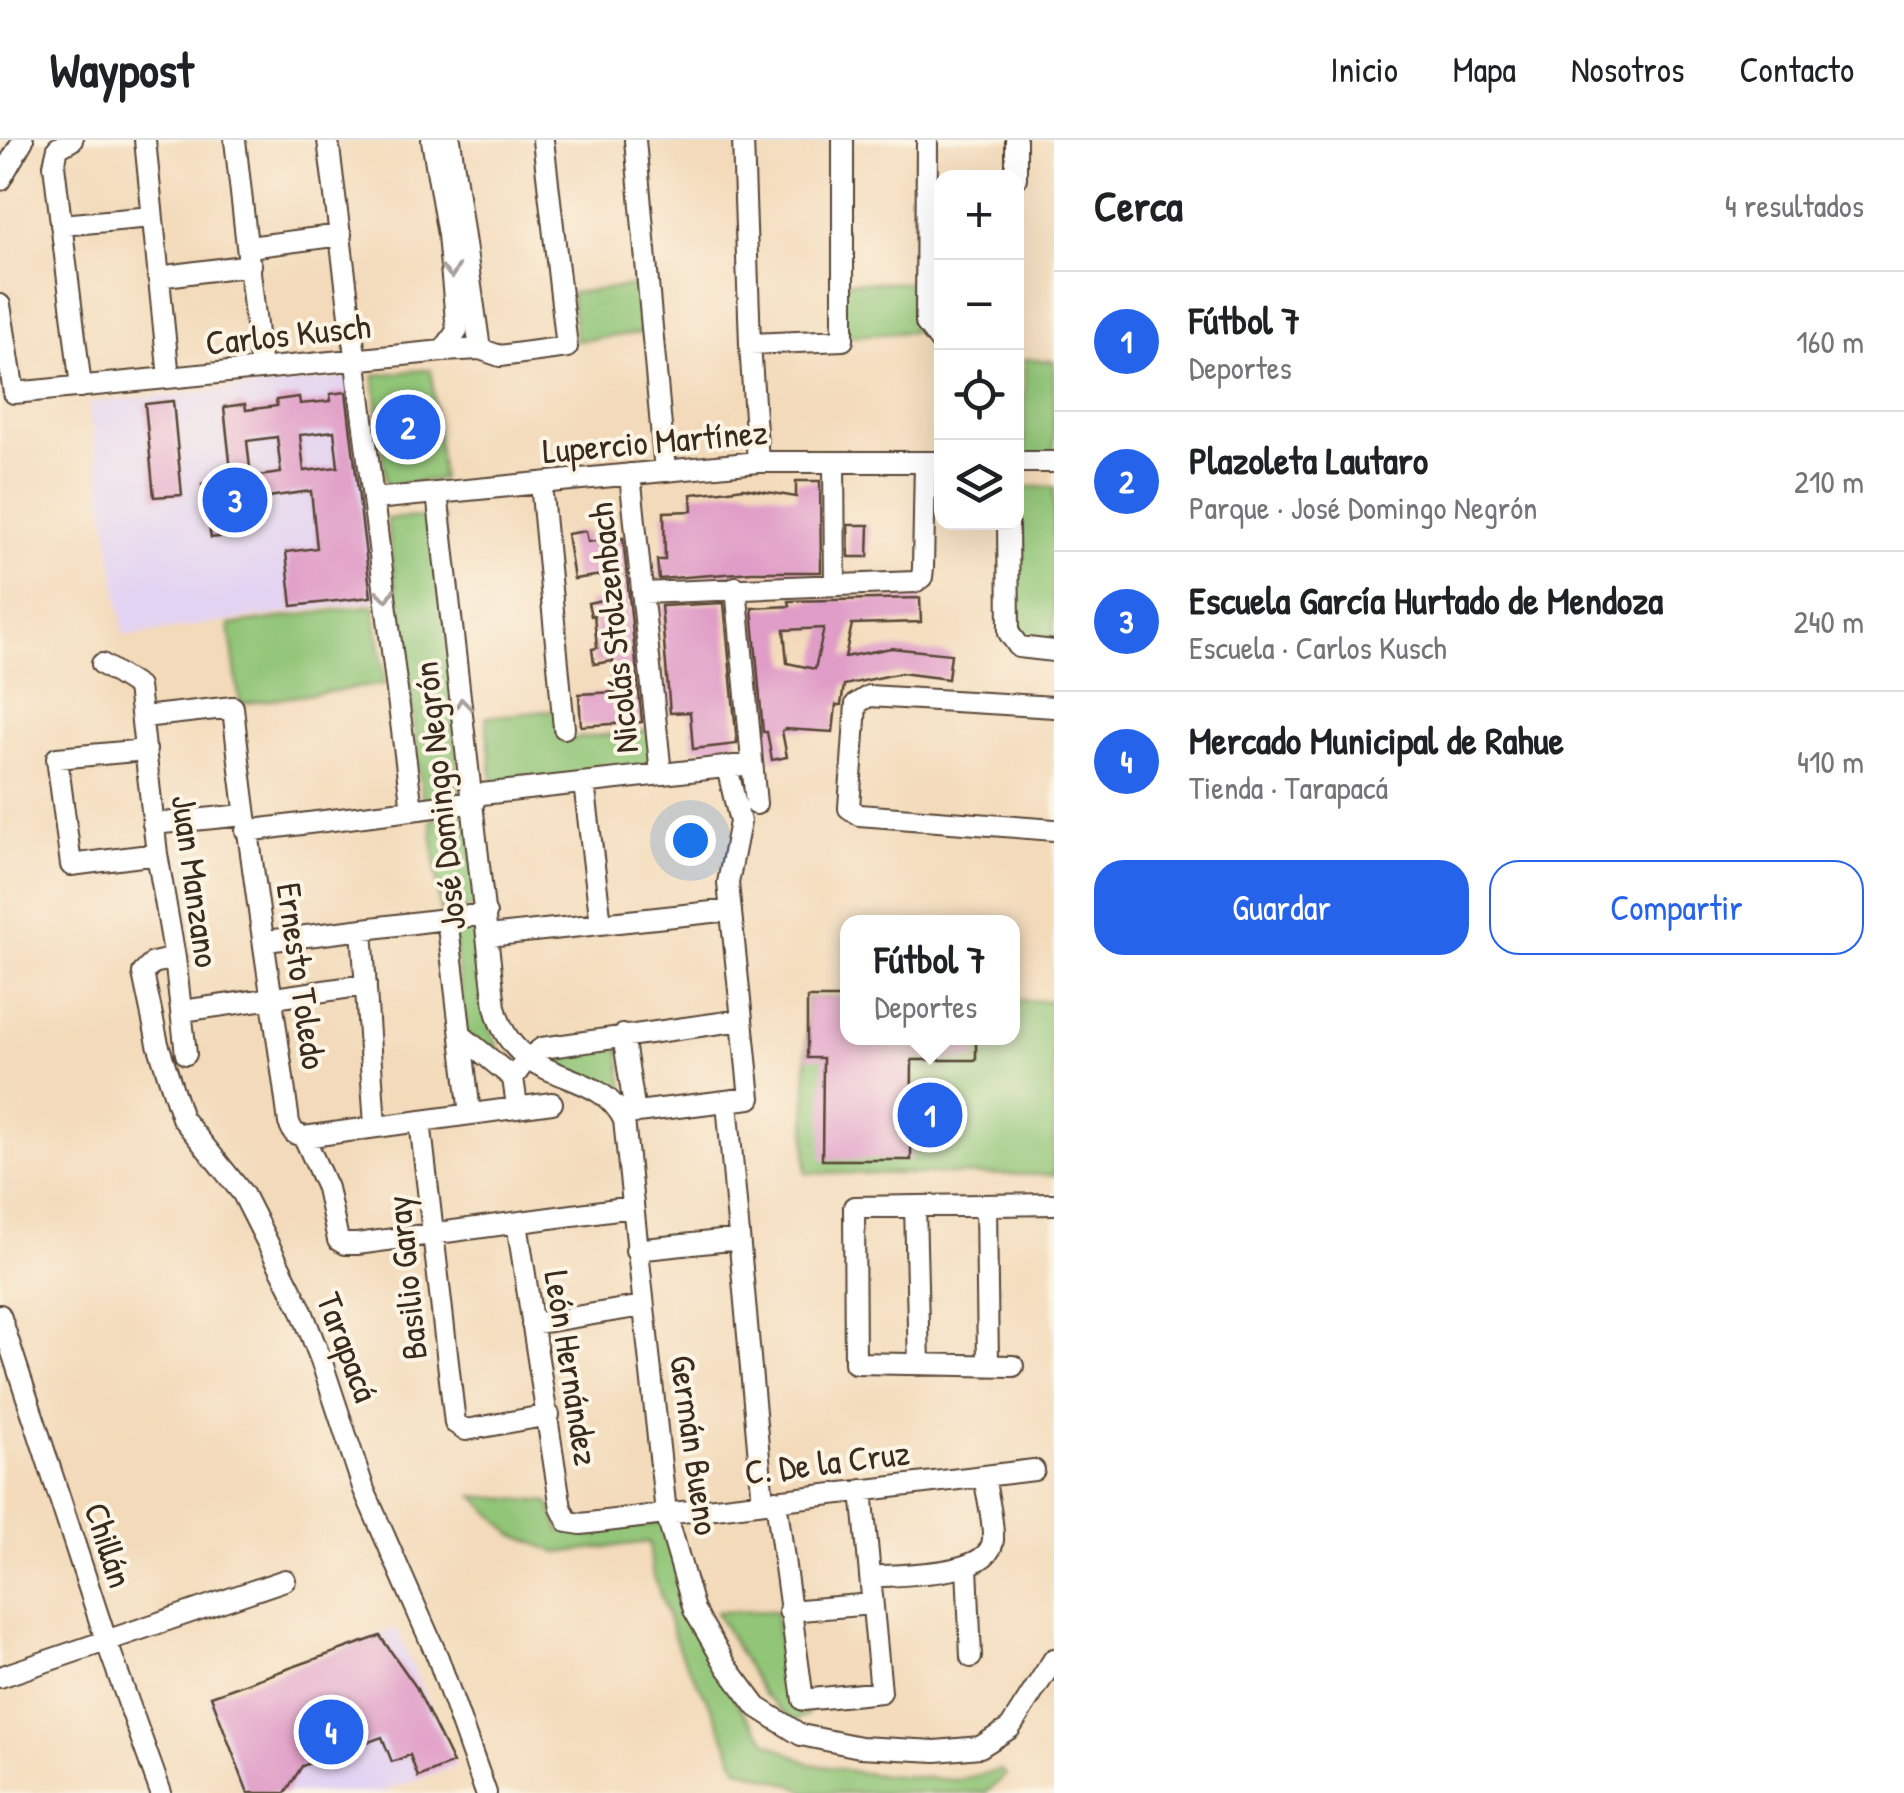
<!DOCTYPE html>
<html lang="es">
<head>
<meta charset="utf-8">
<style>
  :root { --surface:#fff; --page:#f6f6f6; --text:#202124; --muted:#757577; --line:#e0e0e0; --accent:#2563eb }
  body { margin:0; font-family:"Patrick Hand",sans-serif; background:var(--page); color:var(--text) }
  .controls { position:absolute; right:30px; top:30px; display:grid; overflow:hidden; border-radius:20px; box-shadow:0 10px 40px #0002 }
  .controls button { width:90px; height:90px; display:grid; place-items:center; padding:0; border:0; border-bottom:2px solid var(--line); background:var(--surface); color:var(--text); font:50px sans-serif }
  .you { position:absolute; left:690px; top:700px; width:35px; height:35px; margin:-25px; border:8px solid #fff; border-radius:50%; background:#1a73e8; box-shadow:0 0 0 15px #1a73e833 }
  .badge { display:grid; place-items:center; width:65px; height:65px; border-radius:50%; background:var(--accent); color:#fff; font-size:32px; font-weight:700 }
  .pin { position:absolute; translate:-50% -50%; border:5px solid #fff; box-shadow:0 2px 10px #0006 }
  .popup { position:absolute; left:840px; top:775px; width:180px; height:130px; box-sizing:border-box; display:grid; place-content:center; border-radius:20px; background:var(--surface); filter:drop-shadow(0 2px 8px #0005); font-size:32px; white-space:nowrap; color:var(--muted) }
  .popup b { font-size:38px; color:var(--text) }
  .popup::after { content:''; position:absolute; left:50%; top:100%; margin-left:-20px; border:20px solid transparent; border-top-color:var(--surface) }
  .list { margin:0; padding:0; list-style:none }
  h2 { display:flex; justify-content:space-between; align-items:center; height:130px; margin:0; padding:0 40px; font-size:42px }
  h2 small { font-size:32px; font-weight:400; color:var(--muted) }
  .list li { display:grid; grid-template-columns:65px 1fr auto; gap:30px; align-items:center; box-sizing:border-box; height:140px; padding:0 40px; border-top:2px solid var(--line) }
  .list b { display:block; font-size:38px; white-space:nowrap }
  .list p { margin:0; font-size:32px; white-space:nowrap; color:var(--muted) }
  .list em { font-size:32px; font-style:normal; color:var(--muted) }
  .actions { display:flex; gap:20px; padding:30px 40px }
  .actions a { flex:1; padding:22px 0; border:2px solid var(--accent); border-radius:30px; text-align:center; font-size:35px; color:var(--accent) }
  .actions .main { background:var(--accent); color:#fff }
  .icon { flex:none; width:55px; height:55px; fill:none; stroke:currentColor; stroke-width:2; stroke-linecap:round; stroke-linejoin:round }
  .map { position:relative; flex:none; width:1054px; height:1653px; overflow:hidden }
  header { display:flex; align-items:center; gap:60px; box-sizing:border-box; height:140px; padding:0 50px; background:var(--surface); border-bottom:2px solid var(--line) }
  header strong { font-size:48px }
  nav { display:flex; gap:55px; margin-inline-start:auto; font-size:35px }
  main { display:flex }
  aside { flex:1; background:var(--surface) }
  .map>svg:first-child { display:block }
  .built { fill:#e3d3f2 }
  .green { fill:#91c577; stroke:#66784a; stroke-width:2.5 }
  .building { fill:#e09dc7; fill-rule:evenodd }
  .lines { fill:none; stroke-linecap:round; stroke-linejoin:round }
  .minor-casing { stroke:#574435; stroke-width:24 }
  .minor { stroke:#fff; stroke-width:20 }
  .oneway { stroke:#a79f9a }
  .labels { text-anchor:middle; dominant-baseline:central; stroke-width:8; stroke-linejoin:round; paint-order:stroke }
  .street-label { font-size:35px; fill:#3b2a1e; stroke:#fcf5e5 }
</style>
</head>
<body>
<header>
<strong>Waypost</strong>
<nav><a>Inicio</a><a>Mapa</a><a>Nosotros</a><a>Contacto</a></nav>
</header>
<main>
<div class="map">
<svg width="1054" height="1653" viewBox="0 0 1054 1653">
  <rect width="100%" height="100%" fill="#fcf5e5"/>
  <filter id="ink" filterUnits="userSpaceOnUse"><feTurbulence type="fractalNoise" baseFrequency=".01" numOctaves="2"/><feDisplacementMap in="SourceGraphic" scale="20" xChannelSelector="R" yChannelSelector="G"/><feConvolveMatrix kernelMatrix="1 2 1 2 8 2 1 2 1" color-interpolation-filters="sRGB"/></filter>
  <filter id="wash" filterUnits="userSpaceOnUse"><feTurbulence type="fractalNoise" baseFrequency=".0048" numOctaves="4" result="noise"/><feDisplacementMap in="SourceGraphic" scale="40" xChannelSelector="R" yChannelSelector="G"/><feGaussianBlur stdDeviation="2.25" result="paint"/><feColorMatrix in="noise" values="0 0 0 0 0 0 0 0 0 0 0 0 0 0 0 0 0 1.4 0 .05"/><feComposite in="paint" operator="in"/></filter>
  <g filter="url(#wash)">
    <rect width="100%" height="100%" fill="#f3daba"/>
    <path class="built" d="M353 237 378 460 124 496 88 263Z
      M396 1488 456 1626 379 1653H244L209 1558Z"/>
    <path class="green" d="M840 142 921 143 922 191 838 197Z
      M643 145 648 192 576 201 571 153Z
      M1024 219 1054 221V316H1025Z
      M431 229 442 339 386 345 374 235Z
      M1017 347H1054V500L1016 498Z
      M443 376 459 654 423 660 387 379Z
      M374 465 385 544 240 564 229 485Z
      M565 564 569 599 651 590 655 628 493 645 486 577 565 569Z
      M469 674 479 767 440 771 431 678Z
      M478 789 491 892 505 921 466 894 453 793Z
      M807 858H847L848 898H1012L1013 860 1054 861V1035L806 1033Z
      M619 906 626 969 541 923Z
      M474 1356 549 1362 560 1391 648 1385 661 1380 700 1501 744 1573 768 1602 810 1624 870 1634 957 1640 1001 1630 1006 1635 986 1653H806L801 1648 738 1628 713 1570 679 1510 652 1430 649 1402 558 1413 512 1394Z
      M775 1471 788 1553 808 1574 794 1581 764 1555 716 1472Z"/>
    <g id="blocks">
      <path class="building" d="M346 252 371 457 292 466 286 412 317 408 311 351 225 363 229 396 211 398 202 344 232 340 224 267 245 264 246 270 277 266 276 260 299 257 300 264 331 261 330 254ZM334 291 338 327 304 331 300 295ZM277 297 281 333 251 337 247 301Z
        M173 261 182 355 154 357 145 264Z
        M796 341H820L821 432H752L659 439 657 420H665L664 372 692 371 691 354 721 351 744 348 796 357Z
        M848 385H869L868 417H849Z
        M586 391 588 402 623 398 642 582 581 586 579 554 615 552 613 521 594 524 592 509 597 508 594 475 591 476 588 463 612 458 609 434 574 439 567 394Z
        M920 458 921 482 852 484 845 517 891 508 951 514 948 539 901 533 844 545 841 565H836L833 592 785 589 782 591 787 617 772 620 767 592H763L752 468 790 466 789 461ZM824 488 815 529 787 523 784 490Z
        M724 463 737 604 693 609 690 572 670 573 661 466Z
        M807 858H848V898H976V920H912L911 1020H822L823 918H807Z
        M380 1496 416 1547 453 1623 418 1637 410 1615 392 1622 382 1597 302 1626 285 1653H248L211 1556Z"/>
    </g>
  </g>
  <g filter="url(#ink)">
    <use href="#blocks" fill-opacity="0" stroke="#574435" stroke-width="2.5"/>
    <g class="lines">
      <defs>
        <path id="minor" d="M72 0 58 8 54 25 81 247
          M145 0 169 238
          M235 0 261 229
          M328 0 412 670
          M432 0 448 95 457 191 443 211
          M450 0 480 209
          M635 0 665 331
          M743 0 750 204 758 322
          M927 0 926 183 942 204
          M1016 38V0
          M0 40 23 0
          M61 85 152 77
          M249 107 341 95
          M158 137 251 125
          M0 165 14 253 443 211 480 209 500 216 567 207 543 0
          M750 204 843 200V0
          M834 322 835 445
          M1016 322H1054
          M630 334 661 634
          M541 343 564 588
          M437 353 495 867C515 950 597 923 624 980L666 1373 694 1470 727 1527 757 1567 801 1595 860 1607 936 1611 980 1607 1010 1588 1054 1519
          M374 359 758 322H942
          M1008 382 1009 493 1019 507 1054 511
          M736 447 756 664
          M642 453 915 442 922 437 923 428 925 322
          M102 524 138 547 157 714 175 818 186 914
          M1054 567 869 556 856 564 849 668 859 675 1054 690
          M143 577 233 567C247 706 271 844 289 983L294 993 304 997 327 1048 338 1100 345 1104H357L632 1067
          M146 610 57 618 71 725 157 714
          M584 643 601 784
          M473 655 752 624
          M153 684 244 675
          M246 691 474 662
          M447 778 470 974
          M362 789 375 986
          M488 796 731 770
          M266 801 486 774
          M175 818 153 823 143 833 158 904 182 978 243 1054 301 1169 321 1220 364 1350 438 1518 486 1653
          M182 871 366 845
          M623 895 635 973
          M462 896 513 938
          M727 962 763 1362
          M517 966 513 938 526 920 542 908 742 880
          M621 974 750 958 728 743 740 682 727 627
          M420 981 455 1283 466 1290 549 1275
          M304 997 552 963
          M986 1065 988 1226
          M915 1066 919 1225
          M517 1083 561 1368 568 1382 581 1384 1034 1330
          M636 1110 739 1099
          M0 1175 106 1500 161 1653
          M532 1184 643 1166
          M1013 1226 855 1223 854 1067 1054 1064
          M776 1360 803 1560 881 1552 862 1350
          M967 1427 971 1517
          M870 1437C899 1434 990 1437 993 1400 994 1380 987 1356 984 1336
          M789 1471 872 1464
          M0 1537 285 1440"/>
      </defs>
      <use href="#minor" class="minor-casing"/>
      <use href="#minor" class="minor"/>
    </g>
    <defs><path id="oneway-chevron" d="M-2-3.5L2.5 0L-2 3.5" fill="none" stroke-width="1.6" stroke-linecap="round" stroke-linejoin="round" transform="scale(2.5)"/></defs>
    <g class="oneway">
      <use href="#oneway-chevron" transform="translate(451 131) rotate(84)"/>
      <use href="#oneway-chevron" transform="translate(386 455) rotate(83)"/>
      <use href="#oneway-chevron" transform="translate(462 565) rotate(-97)"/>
    </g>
  </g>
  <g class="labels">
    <g class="street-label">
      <text transform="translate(288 194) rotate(-6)">Carlos Kusch</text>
      <text transform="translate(655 301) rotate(-5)">Lupercio Martínez</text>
      <text transform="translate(613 488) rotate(-96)">Nicolás Stolzenbach</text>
      <text transform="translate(439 656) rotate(-96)">José Domingo Negrón</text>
      <text transform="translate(196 741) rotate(82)">Juan Manzano</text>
      <text transform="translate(302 836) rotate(82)">Ernesto Toledo</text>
      <text transform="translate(406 1138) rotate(-96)">Basilio Garay</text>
      <text transform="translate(348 1207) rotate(69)">Tarapacá</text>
      <text transform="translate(572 1228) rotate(81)">León Hernández</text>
      <text transform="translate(695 1305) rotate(82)">Germán Bueno</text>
      <text transform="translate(827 1322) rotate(-7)">C. De la Cruz</text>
      <text transform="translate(109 1405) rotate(72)">Chillán</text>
    </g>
  </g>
</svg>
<div class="controls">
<button>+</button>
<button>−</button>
<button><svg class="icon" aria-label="locate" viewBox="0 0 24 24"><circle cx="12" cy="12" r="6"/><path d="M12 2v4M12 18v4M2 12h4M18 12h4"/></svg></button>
<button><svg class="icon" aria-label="layers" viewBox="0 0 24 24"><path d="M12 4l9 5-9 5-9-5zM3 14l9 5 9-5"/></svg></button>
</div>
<div class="you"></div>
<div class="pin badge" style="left:930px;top:975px">1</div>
<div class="popup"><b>Fútbol 7</b>Deportes</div>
<div class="pin badge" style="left:408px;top:287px">2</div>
<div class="pin badge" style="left:235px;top:360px">3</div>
<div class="pin badge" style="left:331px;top:1592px">4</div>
</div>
<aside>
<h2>Cerca<small>4 resultados</small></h2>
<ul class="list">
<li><span class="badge">1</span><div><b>Fútbol 7</b><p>Deportes</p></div><em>160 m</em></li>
<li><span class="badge">2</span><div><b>Plazoleta Lautaro</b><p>Parque · José Domingo Negrón</p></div><em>210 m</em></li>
<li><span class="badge">3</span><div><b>Escuela García Hurtado de Mendoza</b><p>Escuela · Carlos Kusch</p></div><em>240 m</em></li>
<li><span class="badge">4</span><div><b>Mercado Municipal de Rahue</b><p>Tienda · Tarapacá</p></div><em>410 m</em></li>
</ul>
<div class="actions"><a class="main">Guardar</a><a>Compartir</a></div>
</aside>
</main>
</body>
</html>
